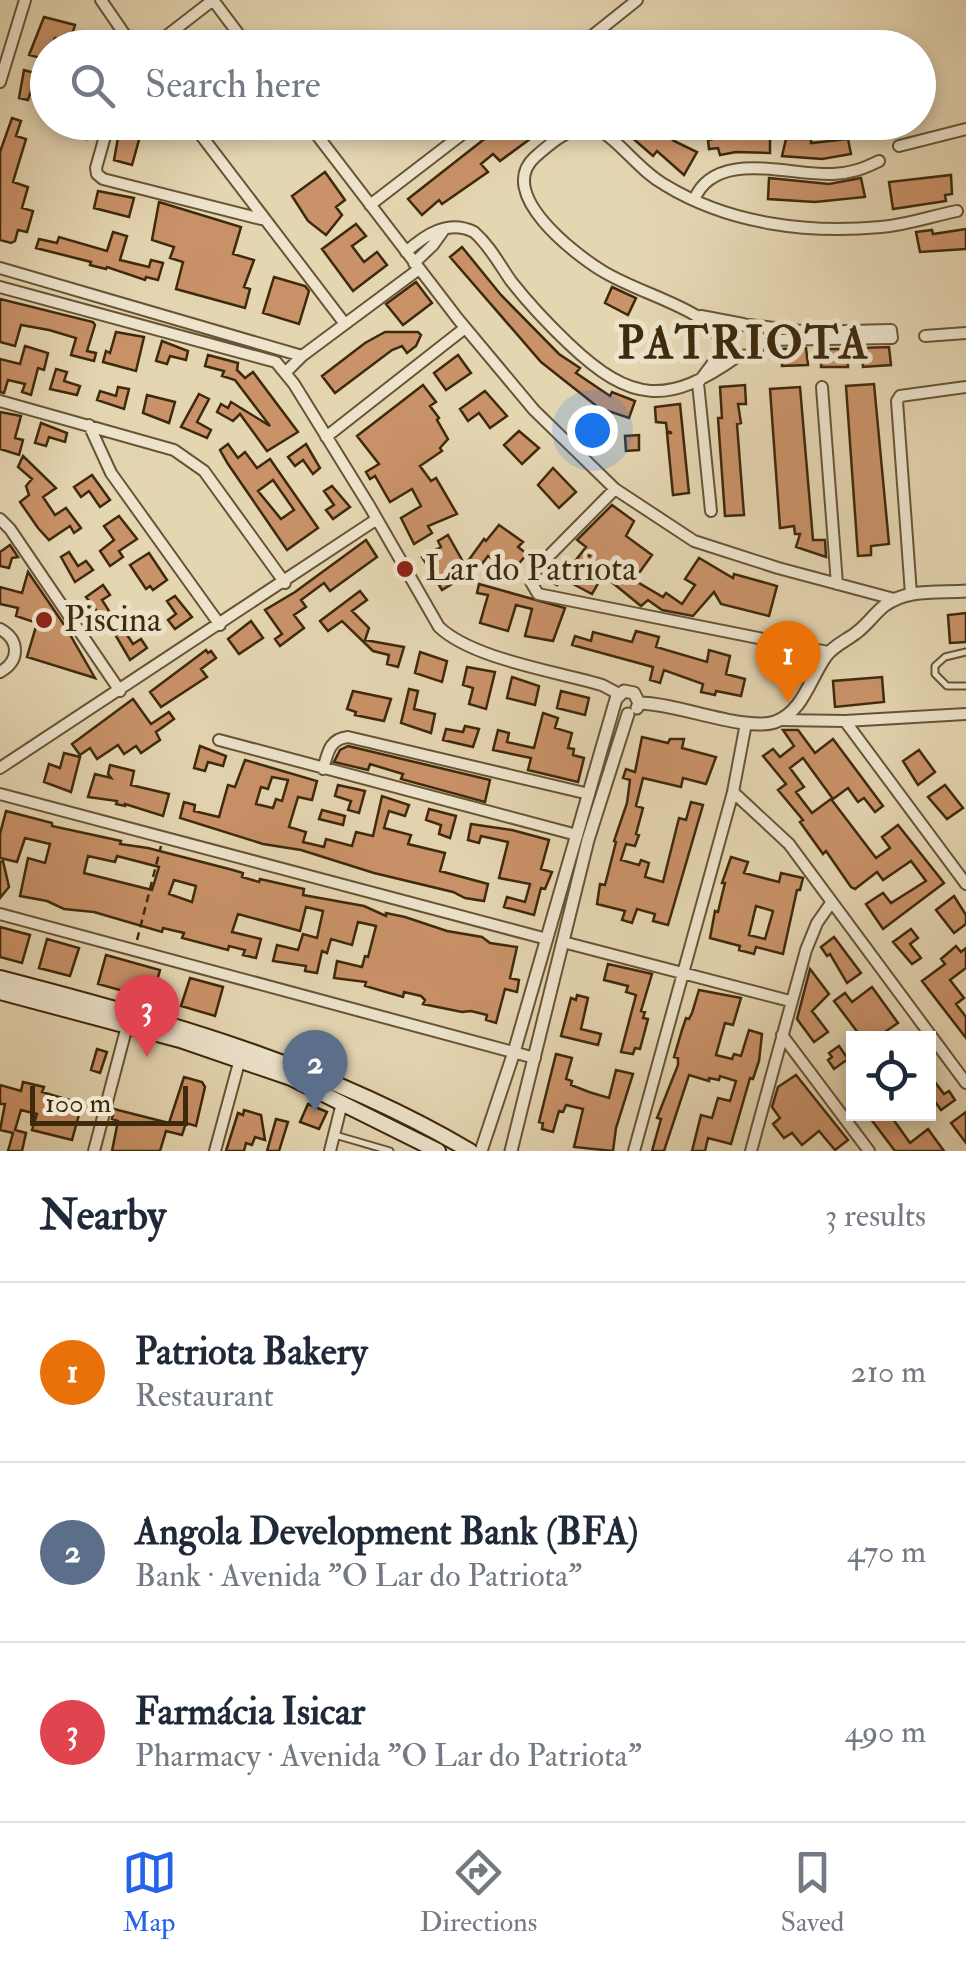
<!DOCTYPE html>
<html lang="en">
<head>
<meta charset="utf-8">
<style>
  :root { --surface:#fff; --page:#f2f2f3; --text:#1f2937; --muted:#747a83; --line:#e0e1e3; --accent:#2563eb }
  body { margin:0; font-family:"IM FELL Double Pica",serif; background:var(--page); color:var(--text) }
  .controls { position:absolute; right:30px; bottom:30px; display:grid; overflow:hidden; border-radius:0px; box-shadow:0 5px 15px #0003 }
  .controls button { width:90px; height:90px; display:grid; place-items:center; padding:0; border:0; border-bottom:2px solid var(--line); background:var(--surface); color:var(--text); font:50px sans-serif }
  .scale { position:absolute; left:30px; bottom:25px; width:158px; box-sizing:border-box; padding-left:10px; border:5px solid #3d290b; border-top:0; font-size:28px; line-height:35px; white-space:nowrap; color:#3d290b; -webkit-text-stroke:8px #eee4cd; paint-order:stroke }
  .you { position:absolute; left:592px; top:430px; width:35px; height:35px; margin:-25px; border:8px solid #fff; border-radius:50%; background:#1a73e8; box-shadow:0 0 0 15px #1a73e833 }
  .badge { display:grid; place-items:center; width:65px; height:65px; border-radius:50%; background:var(--accent); color:#fff; font-size:32px; font-weight:700 }
  .pin { position:absolute; translate:-50% -82px; filter:drop-shadow(0 2px 5px #0008) }
  .pin::after { content:''; position:absolute; top:52px; width:35px; height:30px; background:inherit; clip-path:polygon(0 0,100% 0,50% 100%) }
  .list { margin:0; padding:0; list-style:none }
  h2 { display:flex; justify-content:space-between; align-items:center; height:130px; margin:0; padding:0 40px; font-size:42px }
  h2 small { font-size:32px; font-weight:400; color:var(--muted) }
  .list li { display:grid; grid-template-columns:65px 1fr auto; gap:30px; align-items:center; box-sizing:border-box; height:180px; padding:0 40px; border-top:2px solid var(--line) }
  .list b { display:block; font-size:38px; white-space:nowrap }
  .list p { margin:0; font-size:32px; white-space:nowrap; color:var(--muted) }
  .list em { font-size:32px; font-style:normal; color:var(--muted) }
  .icon { flex:none; width:55px; height:55px; fill:none; stroke:currentColor; stroke-width:2; stroke-linecap:round; stroke-linejoin:round }
  .map { position:relative; flex:none; width:966px; height:1151px; overflow:hidden }
  .search { position:absolute; background:var(--surface); box-shadow:0 5px 15px #0003; left:30px; right:30px; top:30px; height:110px; display:flex; align-items:center; gap:25px; box-sizing:border-box; padding:0 35px; border-radius:55px; color:var(--muted); font-size:38px }
  .sheet { height:670px; background:var(--surface) }
  nav { display:flex; justify-content:space-around; align-items:center; box-sizing:border-box; height:140px; border-top:2px solid var(--line); background:var(--surface); font-size:28px; color:var(--muted) }
  nav a { display:grid; justify-items:center; gap:5px }
  nav .on { color:var(--accent) }
  .map>svg:first-child { display:block }
  .building { fill:#ca9269; stroke:#3d290b; stroke-width:2.5; fill-rule:evenodd }
  .lines { fill:none; stroke-linecap:round; stroke-linejoin:round }
  .service-casing { stroke:#675435; stroke-width:9 }
  .minor-casing { stroke:#675435; stroke-width:14 }
  .tertiary-casing { stroke:#675435; stroke-width:15 }
  .secondary-casing { stroke:#3d290b; stroke-width:18 }
  .path { stroke:#3d290b; stroke-width:2.5; stroke-dasharray:8 5; stroke-linecap:butt }
  .service { stroke:#eee4cd; stroke-width:5 }
  .minor { stroke:#eee4cd; stroke-width:10 }
  .tertiary { stroke:#eee4cd; stroke-width:11 }
  .secondary { stroke:#eee4cd; stroke-width:14 }
  .poi-dot { fill:#8f2418; stroke:#eee4cd; stroke-width:4 }
  .labels { text-anchor:middle; dominant-baseline:central; stroke-width:10; stroke-linejoin:round; paint-order:stroke }
  .poi-label { font-size:35px; fill:#3d290b; stroke:#eee4cd; text-anchor:start }
  .district-label { font-size:45px; font-weight:bold; letter-spacing:2.5px; fill:#3d290b; stroke:#eee4cd }
</style>
</head>
<body>
<div class="map">
<svg width="966" height="1151" viewBox="0 0 966 1151">
  <rect width="100%" height="100%" fill="#e5d6b2"/>
  <filter id="stains"><feTurbulence type="fractalNoise" baseFrequency=".002" numOctaves="4"/><feColorMatrix values="0 0 0 0 .2 0 0 0 0 .09 0 0 0 0 .02 0 0 0 .5 -.17"/></filter>
  <radialGradient id="worn" r=".72"><stop offset=".6" stop-color="#630" stop-opacity="0"/><stop offset="1" stop-color="#630" stop-opacity=".3"/></radialGradient>
  <path class="building" d="M44 17 75 25 70 42 55 38 51 48H48V60L29 55Z
    M24 70 45 76 42 87 33 85 28 100 19 98Z
    M12 118 21 121 16 136 26 139 13 182 28 187 22 208 33 211 27 232 18 230 15 241 11 243 0 240V152Z
    M73 122H88L86 139 70 134Z
    M125 122H144L132 165 114 160 120 127 123 128Z
    M506 122H541L545 128 500 161 493 154 481 164 488 172 442 204 439 200 422 215 408 199Z
    M614 122H651L674 141 697 152 684 175 657 151 653 156Z
    M733 135 770 139V153L736 152 720 155 718 148 709 149 708 140Z
    M786 139H811V143L848 139 851 154 822 159 782 156Z
    M325 172 345 200 336 207 342 215 326 235 308 221 292 196Z
    M951 175 952 194 945 195 946 201 893 209 889 182Z
    M769 178 829 184 861 178 865 197 815 202 768 199Z
    M98 191 134 198 129 217 94 208Z
    M159 202 241 227 233 254 254 260 244 287 250 289 245 308 176 289 183 262 170 258 174 247 152 240Z
    M356 224 366 236 352 246 364 262 377 252 387 265 353 291 322 249Z
    M966 229V249L920 252 916 232 932 230 933 234Z
    M113 232 127 236 120 260 149 267 151 260 163 263 158 280 146 277 145 280 107 267 106 269 90 265 91 262 36 248 39 239 57 243 59 237 107 251Z
    M462 247 501 295 559 354 580 368 576 373 610 396 612 392 635 401 629 418 599 408 541 362 450 257Z
    M274 277 305 286 309 291 299 324 263 313Z
    M416 282 432 303 403 325 386 304Z
    M612 287 636 298 628 315 605 303Z
    M0 299 93 322 95 325 87 351 96 353 94 361 71 355 76 338 49 330 21 325 15 346 0 342Z
    M116 332 144 337 136 371 103 362 106 351 110 353Z
    M385 332H418L421 335 416 346 407 353 402 346 392 350 335 393 322 376 365 343Z
    M162 341 188 351 186 360 170 356 167 364 156 361Z
    M25 346 48 353 44 370 38 368 31 395 22 392 25 384 8 380 4 393 0 392V359L20 364Z
    M889 347 891 365 863 367 862 348Z
    M806 348 808 365 782 366V349Z
    M822 349H847L848 367H821Z
    M208 355 238 363 237 370 245 378 253 372 298 432 267 451 240 414 233 421 217 412 221 404 228 408 231 402 270 426 235 380 222 376 224 371 205 366Z
    M458 355 471 373 446 390 434 373Z
    M56 369 67 372 64 381 80 386 77 395 50 389Z
    M874 384 889 544 871 546V555L858 556 846 386Z
    M423 385 436 402 430 406 439 418 437 420 448 439 440 448 442 451 420 466 431 481 436 478 457 514 428 526 432 533 414 544 401 518 421 506 412 489 390 502 375 476 370 479 366 472 379 464 357 436Z
    M745 385 746 404H738L741 423 737 424 744 515 725 516 718 418H722L720 387Z
    M118 387 129 389 124 409 97 400 100 391 116 396Z
    M800 387 813 540H825L826 557 796 547 800 534H795L794 526 780 528 770 389Z
    M485 391 507 416 490 428 479 413 468 421 460 409Z
    M199 394 209 399 197 422 211 430 207 438 181 427Z
    M147 395 175 402 169 423 143 413Z
    M680 404 689 493 673 495 667 433H672L667 431 666 423 656 422 655 407Z
    M0 412 21 416 15 438 23 440 19 455 0 449Z
    M41 423 67 433 65 442 49 437 46 446 35 443Z
    M519 431 539 448 522 464 504 445Z
    M639 435V450L626 451 625 436Z
    M228 444 238 458 245 452 257 468 270 459 318 528 287 550 228 464 220 450ZM273 480 294 510 281 519 258 491Z
    M306 444 320 468 313 474 303 460 295 466 288 457Z
    M23 456 56 488 43 497 55 515 66 508 81 528 74 533 70 526 49 540 38 528 20 502 29 495 26 486 32 479 18 467Z
    M553 468 576 492 559 508 538 485Z
    M92 475 110 500 100 507 89 491 81 497 74 487Z
    M332 486 350 507 333 519 326 510 334 505 324 491Z
    M612 505 634 521 626 536 652 555 634 580 663 597 666 593 682 604 695 585 685 579 699 558 733 578 734 574 777 586 769 616 721 604 714 592 693 616 662 610 648 600 641 606 603 575 592 594 562 578 557 585 545 578 549 572 547 571 555 562 568 570 586 547 577 540Z
    M119 516 137 539 119 551 123 557 110 566 100 551 114 540 104 526Z
    M499 525 523 542 518 547 527 554 515 568 507 563 504 567 488 556 478 569 468 561 484 539 486 541Z
    M448 535 462 560 452 565 460 579 442 590 422 557 441 547 438 541Z
    M366 540 377 557 330 591 324 583 301 600 306 607 294 615 304 628 280 646 275 639 282 634 265 610 295 592Z
    M10 545 18 557 12 558 9 568 0 566V552Z
    M69 552 78 566 86 561 93 570 75 582 61 557Z
    M149 553 167 580 153 590 150 586 146 589 130 565Z
    M28 572 65 626 95 678 27 657 37 623 16 616 18 608 0 604V587L22 593Z
    M479 584 565 608 553 641 525 636 532 609 516 605 508 631 480 623 488 595 477 593Z
    M103 585 110 595 102 600 111 614 103 619 86 597Z
    M360 591 367 600 352 611 369 628 365 640 404 647 398 667 387 664 389 655 373 651 342 621 328 631 320 621Z
    M175 596 192 617 175 629 168 620 176 614 167 601Z
    M966 613V642L950 643 948 615Z
    M251 621 263 638 239 654 228 639Z
    M124 630 133 644 141 639 147 648 130 660 116 636Z
    M636 631 659 637 656 647 707 662 709 650 730 656 726 674 745 679 741 696 716 691 715 695 701 692 703 684 664 670 660 683 650 680 653 667 572 645 575 636 591 641 593 632 632 642Z
    M206 650 208 653 211 651 216 658 201 669 207 677 161 707 150 692Z
    M420 652 447 661 442 682 415 673Z
    M467 667 495 672 486 709 469 704 473 688 463 685Z
    M512 677 539 686 535 705 507 698Z
    M882 677 884 702 835 707 833 681Z
    M409 689 418 691 414 709 435 714 431 733 401 723Z
    M353 691 391 699 384 721 355 715 356 712 347 709Z
    M561 691 589 698 585 715 557 708Z
    M133 699 151 724 169 712 174 719 156 732 160 740 141 753 136 746 124 754 118 745 97 759 90 748 80 755 72 744Z
    M543 713 558 718 555 728 572 733 568 748 574 749 573 755 584 758 578 782 528 770 531 758 493 750 498 730 509 733 507 742 534 748Z
    M465 726 479 729 473 747 443 740 446 729 463 732Z
    M783 730H798L815 753 833 739 883 806 875 812 864 798 858 802 848 788 833 799 803 758 790 768 804 787 796 792 812 813 831 799 876 858 890 848 882 837 898 825 944 883 883 929 866 904 883 893 891 903 926 881 911 861 883 880 877 872 855 889 851 887 826 851 823 854 800 822 803 820 778 790 786 784 763 756 773 749 780 757 794 746Z
    M642 737 668 743 670 739H684L682 748 716 757 706 784 683 778 681 787 643 778 636 806 643 808 636 834 639 835 635 846 626 844 621 860 639 865 641 860 649 863 645 877 663 882 679 818 686 820 691 802 703 805 668 925 653 921 655 914 637 909 632 923 622 920 625 911 597 904 600 884 605 885 616 842 614 841 627 803 630 780 623 778 626 769 635 772Z
    M200 746 226 756 223 766 208 762 205 771 194 768Z
    M348 746 490 780 485 802 401 779 403 774 370 764 368 770 334 762 340 750Z
    M919 750 935 772 918 785 903 761Z
    M64 753 80 757 71 792 44 782 49 764 60 768Z
    M245 760 317 781 312 800 298 797 289 827 306 832 303 842 324 847 326 839 352 846 356 832 373 836 382 796 409 805 405 816 389 811 384 828 411 835 408 844 445 853 440 871 488 884 484 901 465 898 453 892 374 873 301 850 263 844 180 818 184 802 195 805 194 811 219 817 228 785 235 787ZM272 777 288 780 282 801 276 799 273 808 256 804 261 787 268 789Z
    M110 765 134 771 131 785 169 794 163 816 125 804V806L116 804 117 801 88 797 95 774 111 778 108 774Z
    M338 785 365 791 359 813 348 810 351 801 335 796Z
    M945 785 963 808 947 819 928 797Z
    M429 809 456 816 450 838 439 834 441 825 426 820Z
    M322 810 345 816 343 825 319 819Z
    M6 811 52 823V826L121 841 120 844 148 848 233 870 243 873 242 877 259 882 260 879 304 889 303 895 364 906 386 916V913L405 917 447 931 482 937 490 943 517 947 510 978 519 980 517 992 505 989 496 1023 486 1020 487 1015 471 1011 462 1012 423 1004 425 1000 421 996 404 992 403 997 365 986 366 982 334 978 337 961 362 967 365 956 368 957 376 926 358 922 352 945 331 939 327 953 322 951 317 973 305 971 306 966 273 961 277 945 298 950 303 934 317 938 323 911 306 907 300 931 238 914 232 932 261 939 256 958 243 955 245 950 229 946 228 950 182 938 184 933 163 928 162 932 94 912 64 909 47 901 20 896 28 858 45 863 50 844 25 838 17 862 0 858V834ZM88 856 115 862 117 856 159 867 152 890 84 873ZM174 880 196 886 192 902 169 894Z
    M471 824 512 830 549 840 541 869 552 872 545 889 541 888 534 915 504 907 507 897 525 902 530 884 499 878 508 842 481 836 479 843 468 840Z
    M731 857 748 862 744 873 779 882 781 873 803 878 800 890H797L783 954 756 947 754 954 739 950 740 946 710 938 715 911 718 912 722 895 725 883H722ZM756 906 773 911 765 939 749 935Z
    M3 861 9 887 0 898V862Z
    M954 896 966 915V924L954 933 936 910Z
    M0 927 30 935 22 963 0 957Z
    M911 929 918 938 910 944 921 958 912 964 893 942Z
    M834 937 861 973 847 983 830 954 827 956 821 947Z
    M47 939 79 948 70 976 39 968Z
    M956 946 961 952 966 948V968L950 980 964 998 956 1004 966 1017V1038L922 981 945 964 941 959Z
    M106 955 160 970 152 999 98 984Z
    M608 964 652 974 641 1011 645 1012 643 1018 648 1019 640 1049 635 1048 633 1054 621 1052 636 995 626 992 628 986 604 980Z
    M810 969 829 994 812 1011 828 1032 814 1042 797 1019Z
    M190 978 223 987 215 1016 181 1006Z
    M872 987 898 1023 876 1038H862L834 1001 845 993 852 1002Z
    M699 990 741 998 733 1025 725 1023 716 1055 732 1059 734 1054 741 1056 749 1030 762 1034 759 1061 753 1079 750 1078 731 1144 708 1138 705 1151H692L701 1115 712 1118 718 1098 730 1101 736 1081 720 1076 719 1080 709 1078V1081L689 1075 664 1151H652L661 1119 657 1118 678 1065V1058L674 1057 682 1030 686 1018 689 1019 692 1013Z
    M577 995 588 998 581 1029 601 1034 598 1045 561 1036 571 998 576 1000Z
    M839 1046 848 1059 834 1069 828 1060 832 1057 829 1053Z
    M97 1049 107 1052 100 1073 91 1070Z
    M556 1054 572 1058 566 1079 572 1081 571 1085 589 1092 609 1098 616 1070 633 1074 616 1128 613 1151 574 1147 583 1109 566 1105 563 1112 559 1111 553 1132 542 1129 543 1123 539 1122Z
    M928 1073 944 1094 949 1091 955 1100 941 1110 928 1092Z
    M796 1075 848 1140 835 1150 819 1131 802 1145 792 1133 784 1138 773 1124 780 1118 772 1107 778 1087Z
    M184 1077 202 1082 205 1087 196 1126 186 1123 182 1135 166 1131 160 1151H112L118 1121 112 1119 114 1109 169 1123Z
    M23 1082 44 1087 42 1092 73 1101 71 1109 80 1111 72 1140 32 1130 37 1114 21 1110 15 1130 26 1133 22 1151H8L13 1133 0 1130 5 1104H0V1085L21 1091Z
    M308 1104 327 1112 319 1129 300 1122Z
    M244 1110 261 1115 265 1140 255 1137 252 1145 246 1143 244 1151H226L238 1113 243 1115Z
    M966 1112V1143L951 1123Z
    M867 1114H899L893 1119 910 1143 928 1129 944 1151H895Z
    M276 1119 288 1122 279 1151H267Z"/>
  <g class="lines">
    <defs>
      <path id="service" d="M966 652 945 657 935 666V674L947 686H966
        M335 1135 390 1151"/>
      <path id="minor" d="M101 0 134 48
        M213 0 249 48
        M592 36 602 48
        M151 48 213 0
        M577 48 637 0
        M0 82 25 0
        M109 122 96 168 97 174 103 179 261 219
        M191 122 345 324
        M307 122 458 319 534 410 615 489 694 541 778 568 894 599
        M718 122C750 133 787 134 819 122
        M899 146 966 129
        M694 200C715 148 790 176 833 174 851 173 863 169 879 161
        M370 205 478 122
        M406 252C425 235 448 219 474 232 490 246 499 264 511 281 529 304 548 324 569 344 631 403 668 406 738 356
        M414 263 433 245 443 231
        M0 268 302 356
        M0 287 276 362 294 384 370 507 439 627C473 659 555 671 602 685L619 694
        M701 316 743 324
        M749 325 810 332 891 330 892 338 762 340
        M925 336 966 333
        M762 340 754 355 738 356C722 345 715 326 695 315 666 298 633 289 604 272 574 254 495 193 535 157 552 142 570 126 594 127 621 141 638 170 665 185 729 224 808 234 881 227 906 225 932 216 957 211
        M286 372 302 356 419 269
        M822 387 837 584
        M0 401 174 450 204 471 285 583
        M89 425 111 473 220 625
        M326 437 465 328
        M615 489 537 568 531 582 538 594 828 652
        M711 511 698 383 728 343 734 329 743 324 751 326
        M0 519 10 529 120 691
        M911 594 897 401 900 396 966 387
        M0 629C20 640 20 661 0 672
        M780 720 845 721 966 714
        M845 721 966 884
        M219 740 577 835
        M0 768 377 519
        M323 769C328 753 329 739 348 737L589 794
        M733 792 789 844 966 1083
        M0 794 547 939
        M0 914 535 1058
        M563 942 790 1001
        M782 1035 869 1151
        M94 1151 127 1026
        M215 1151 240 1059
        M330 1151 342 1103
        M634 1151 733 792 746 723
        M751 1151 806 950 817 923 831 903"/>
      <path id="tertiary" d="M637 708 639 703C677 703 744 732 775 722 803 712 810 678 826 656 833 646 847 640 856 633 867 625 874 614 884 606 907 588 939 593 966 591
        M481 1151 514 1052 616 699 624 691 634 693 639 703
        M511 1151 588 840 628 714"/>
      <path id="secondary" d="M0 978C163 1020 324 1065 470 1151
        M0 992 180 1040 291 1078 438 1151"/>
    </defs>
    <use href="#service" class="service-casing"/>
    <use href="#minor" class="minor-casing"/>
    <use href="#tertiary" class="tertiary-casing"/>
    <use href="#secondary" class="secondary-casing"/>
    <path class="path" d="M137 940 161 846"/>
    <use href="#service" class="service"/>
    <use href="#minor" class="minor"/>
    <use href="#tertiary" class="tertiary"/>
    <use href="#secondary" class="secondary"/>
  </g>
  <g class="poi-dot">
    <circle cx="405" cy="569" r="10"/>
    <circle cx="44" cy="620" r="10"/>
  </g>
  <g class="labels">
    <g class="poi-label">
      <text x="425" y="569">Lar do Patriota</text>
      <text x="64" y="620">Piscina</text>
    </g>
    <g class="district-label">
      <text x="744" y="344">PATRIOTA</text>
    </g>
  </g>
  <rect width="100%" height="100%" filter="url(#stains)"/>
  <rect width="100%" height="100%" fill="url(#worn)"/>
</svg>
<div class="controls">
<button><svg class="icon" aria-label="locate" viewBox="0 0 24 24"><circle cx="12" cy="12" r="6"/><path d="M12 2v4M12 18v4M2 12h4M18 12h4"/></svg></button>
</div>
<div class="scale">100 m</div>
<div class="you"></div>
<div class="pin badge" style="left:788px;top:703px;background:#e8710a">1</div>
<div class="pin badge" style="left:315px;top:1112px;background:#5c6f8a">2</div>
<div class="pin badge" style="left:147px;top:1057px;background:#e0444e">3</div>
<div class="search"><svg class="icon" aria-label="search" viewBox="0 0 24 24"><circle cx="10" cy="10" r="6"/><path d="M15 15l6 6"/></svg>Search here</div>
</div>
<section class="sheet">
<h2>Nearby<small>3 results</small></h2>
<ul class="list">
<li><span class="badge" style="background:#e8710a">1</span><div><b>Patriota Bakery</b><p>Restaurant</p></div><em>210 m</em></li>
<li><span class="badge" style="background:#5c6f8a">2</span><div><b>Angola Development Bank (BFA)</b><p>Bank · Avenida &quot;O Lar do Patriota&quot;</p></div><em>470 m</em></li>
<li><span class="badge" style="background:#e0444e">3</span><div><b>Farmácia Isicar</b><p>Pharmacy · Avenida &quot;O Lar do Patriota&quot;</p></div><em>490 m</em></li>
</ul>
</section>
<nav>
<a class="on"><svg class="icon" aria-label="map" viewBox="0 0 24 24"><path d="M3 6l6-2 6 2 6-2v14l-6 2-6-2-6 2zM9 4v14M15 6v14"/></svg>Map</a>
<a><svg class="icon" aria-label="directions" viewBox="0 0 24 24"><path d="M12 3l9 9-9 9-9-9zM9 14v-3h6M13 9l2 2-2 2"/></svg>Directions</a>
<a><svg class="icon" aria-label="saved" viewBox="0 0 24 24"><path d="M7 4h10v16l-5-4-5 4z"/></svg>Saved</a>
</nav>
</body>
</html>
